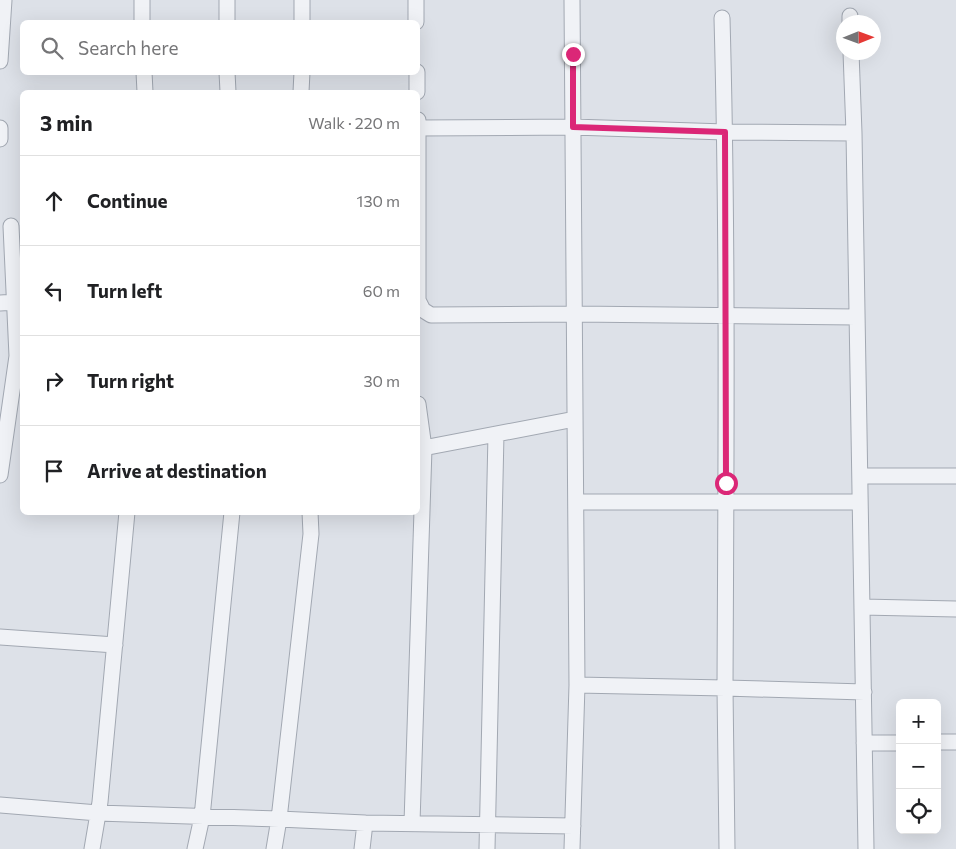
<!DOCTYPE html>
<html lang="en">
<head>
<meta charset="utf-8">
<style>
  :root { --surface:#fff; --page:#f6f6f6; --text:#202124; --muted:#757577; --line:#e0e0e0 }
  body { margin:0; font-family:Commissioner,sans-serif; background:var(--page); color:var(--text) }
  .controls { position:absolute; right:15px; bottom:15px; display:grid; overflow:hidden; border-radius:8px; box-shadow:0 5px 20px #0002 }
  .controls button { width:45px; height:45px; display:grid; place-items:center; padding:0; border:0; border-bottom:1px solid var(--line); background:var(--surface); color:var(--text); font:25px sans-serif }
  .compass { position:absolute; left:836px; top:15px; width:45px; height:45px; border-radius:50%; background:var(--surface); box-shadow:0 5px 20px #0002; rotate:89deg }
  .stop { position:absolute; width:15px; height:15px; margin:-11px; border:4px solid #db2777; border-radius:50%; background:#fff }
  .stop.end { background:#db2777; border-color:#fff; box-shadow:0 1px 5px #0008 }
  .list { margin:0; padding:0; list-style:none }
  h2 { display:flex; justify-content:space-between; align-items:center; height:65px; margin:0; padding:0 20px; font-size:21px }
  h2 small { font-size:16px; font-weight:400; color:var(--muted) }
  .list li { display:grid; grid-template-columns:32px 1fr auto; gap:15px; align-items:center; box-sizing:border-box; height:90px; padding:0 20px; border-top:1px solid var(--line) }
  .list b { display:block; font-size:19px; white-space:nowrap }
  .list em { font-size:16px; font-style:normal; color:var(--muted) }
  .icon { flex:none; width:28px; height:28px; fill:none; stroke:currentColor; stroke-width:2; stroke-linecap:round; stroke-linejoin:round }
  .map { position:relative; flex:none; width:956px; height:849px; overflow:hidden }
  .search { position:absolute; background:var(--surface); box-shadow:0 5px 20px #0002; left:20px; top:20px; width:400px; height:55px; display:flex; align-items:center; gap:12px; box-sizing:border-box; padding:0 18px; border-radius:8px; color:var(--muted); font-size:19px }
  .panel { position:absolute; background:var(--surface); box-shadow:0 5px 20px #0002; left:20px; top:90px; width:400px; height:425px; border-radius:8px }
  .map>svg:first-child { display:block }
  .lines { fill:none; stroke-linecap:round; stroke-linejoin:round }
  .minor-casing { stroke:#a2a8b2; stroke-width:17 }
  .minor { stroke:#f0f2f6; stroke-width:15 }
  .route { stroke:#db2777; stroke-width:6 }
</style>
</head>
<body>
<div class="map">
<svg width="956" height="849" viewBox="0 0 956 849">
  <rect width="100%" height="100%" fill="#dde1e8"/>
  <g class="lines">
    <defs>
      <path id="minor" d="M142 0V22
        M227 0V22
        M416 0V22
        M850 16V22
        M302 22V0
        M851 52 854 133
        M0 61 4 0
        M144 72 145 92
        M227 72 228 92
        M417 72V92
        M301 92 302 72
        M418 120V128L573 127 725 132 854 133 866 849
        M0 128V139
        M418 128V300L423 310 431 315 575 314 856 317
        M0 303 16 302
        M418 449 575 419
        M0 475 17 356 11 226
        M860 476H956
        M576 502H860
        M310 512 311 534 279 819 365 823 362 849
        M862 607 956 609
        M0 637 115 645
        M577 685 725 688C726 465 728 241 722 18
        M937 742H956
        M864 743H900
        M0 805 98 813 279 819 274 849
        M365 823 573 826
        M412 823 424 448 418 404
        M92 849 100 802 127 512
        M195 849 202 817 232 512
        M487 849 496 434
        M572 849 577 685 572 0
        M727 849 725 688 864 692"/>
    </defs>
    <use href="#minor" class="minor-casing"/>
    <use href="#minor" class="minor"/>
  </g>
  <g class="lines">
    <path class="route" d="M573 54V127L725 132 726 483"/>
  </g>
</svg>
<div class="controls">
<button>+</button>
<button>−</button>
<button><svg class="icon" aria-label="locate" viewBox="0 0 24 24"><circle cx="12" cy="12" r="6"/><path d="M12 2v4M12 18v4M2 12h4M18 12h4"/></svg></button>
</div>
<svg class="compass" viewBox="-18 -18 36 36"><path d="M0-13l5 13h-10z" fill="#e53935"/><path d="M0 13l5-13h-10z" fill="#757577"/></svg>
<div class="stop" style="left:726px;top:483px"></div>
<div class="stop end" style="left:573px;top:54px"></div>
<div class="search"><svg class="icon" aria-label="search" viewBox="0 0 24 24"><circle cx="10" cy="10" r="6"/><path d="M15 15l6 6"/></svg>Search here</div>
<section class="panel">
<h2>3 min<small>Walk · 220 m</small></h2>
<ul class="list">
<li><svg class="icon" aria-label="ahead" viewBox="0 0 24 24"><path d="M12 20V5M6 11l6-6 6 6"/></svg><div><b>Continue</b></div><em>130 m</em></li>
<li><svg class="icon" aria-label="left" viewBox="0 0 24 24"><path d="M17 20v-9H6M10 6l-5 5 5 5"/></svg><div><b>Turn left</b></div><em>60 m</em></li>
<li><svg class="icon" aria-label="right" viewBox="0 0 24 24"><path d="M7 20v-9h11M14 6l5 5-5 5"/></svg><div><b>Turn right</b></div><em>30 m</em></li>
<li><svg class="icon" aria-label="arrive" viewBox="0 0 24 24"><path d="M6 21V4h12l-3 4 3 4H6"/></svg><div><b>Arrive at destination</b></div></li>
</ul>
</section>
</div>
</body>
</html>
